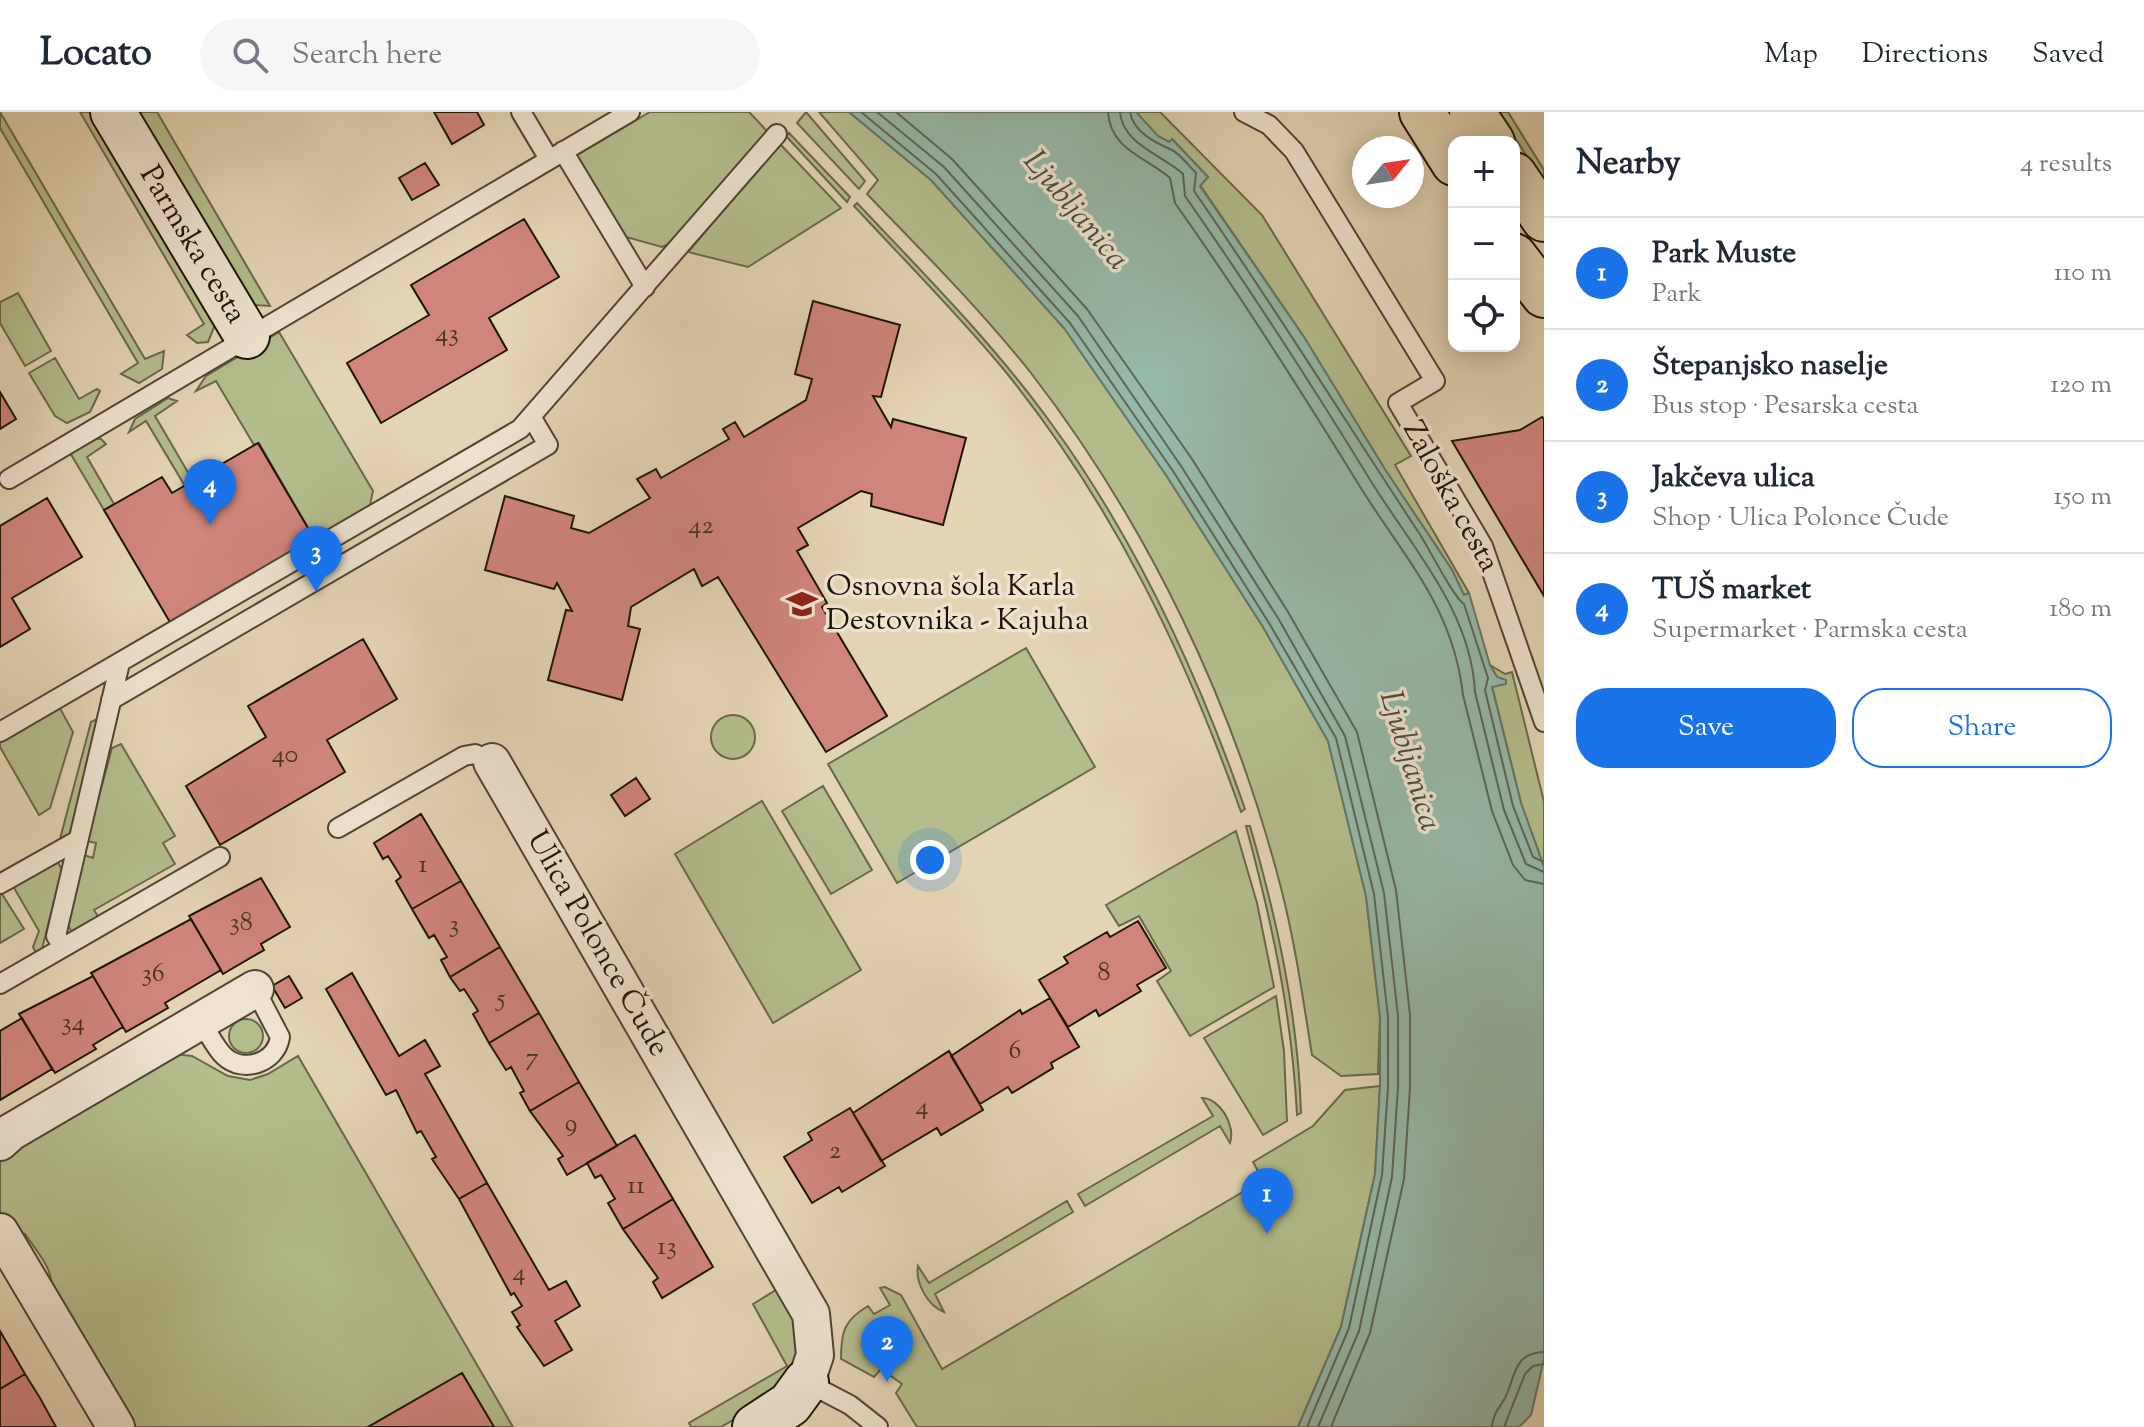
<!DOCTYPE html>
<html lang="en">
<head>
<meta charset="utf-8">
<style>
  :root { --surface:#fff; --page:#f6f6f7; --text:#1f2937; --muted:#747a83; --line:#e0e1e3; --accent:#1a73e8 }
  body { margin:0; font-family:"Sorts Mill Goudy",serif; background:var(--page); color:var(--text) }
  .controls { position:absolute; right:24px; top:24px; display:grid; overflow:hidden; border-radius:16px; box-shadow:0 4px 20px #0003 }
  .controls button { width:72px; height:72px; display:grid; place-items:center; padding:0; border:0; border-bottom:2px solid var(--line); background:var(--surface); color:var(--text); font:40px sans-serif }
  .compass { position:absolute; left:1352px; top:24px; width:72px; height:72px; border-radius:50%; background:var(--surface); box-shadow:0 4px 20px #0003; rotate:60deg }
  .you { position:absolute; left:930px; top:748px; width:28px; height:28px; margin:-20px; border:6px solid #fff; border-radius:50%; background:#1a73e8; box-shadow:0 0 0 12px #1a73e833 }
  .badge { display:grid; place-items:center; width:52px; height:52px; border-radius:50%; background:var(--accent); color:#fff; font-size:26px; font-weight:700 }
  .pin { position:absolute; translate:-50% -66px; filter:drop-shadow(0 2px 4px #0008) }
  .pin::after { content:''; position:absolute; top:42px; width:28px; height:24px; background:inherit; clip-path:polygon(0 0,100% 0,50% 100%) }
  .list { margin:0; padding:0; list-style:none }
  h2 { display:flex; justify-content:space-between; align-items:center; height:104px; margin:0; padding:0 32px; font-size:34px }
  h2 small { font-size:26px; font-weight:400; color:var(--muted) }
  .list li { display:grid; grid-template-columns:52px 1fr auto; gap:24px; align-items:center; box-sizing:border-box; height:112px; padding:0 32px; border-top:2px solid var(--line) }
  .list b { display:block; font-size:30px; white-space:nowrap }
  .list p { margin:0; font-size:26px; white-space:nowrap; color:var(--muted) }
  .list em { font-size:26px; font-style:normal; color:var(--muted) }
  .actions { display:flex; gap:16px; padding:24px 32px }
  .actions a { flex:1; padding:18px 0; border:2px solid var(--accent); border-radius:32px; text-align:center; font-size:28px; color:var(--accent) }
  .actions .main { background:var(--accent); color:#fff }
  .icon { flex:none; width:44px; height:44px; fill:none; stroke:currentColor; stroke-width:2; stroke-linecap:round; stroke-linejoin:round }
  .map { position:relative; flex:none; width:1544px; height:1315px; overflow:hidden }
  header { display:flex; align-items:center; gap:48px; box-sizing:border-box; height:112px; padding:0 40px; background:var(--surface); border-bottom:2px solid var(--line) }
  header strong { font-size:38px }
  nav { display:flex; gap:44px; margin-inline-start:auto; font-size:28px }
  .search { width:560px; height:72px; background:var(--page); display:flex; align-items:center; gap:20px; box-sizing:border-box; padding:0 28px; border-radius:44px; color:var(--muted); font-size:30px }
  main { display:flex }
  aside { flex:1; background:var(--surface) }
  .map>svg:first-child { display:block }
  .green { fill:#b4bd8c; stroke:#6a684a; stroke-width:2 }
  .water { fill:#96b9a8; stroke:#667768; stroke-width:2 }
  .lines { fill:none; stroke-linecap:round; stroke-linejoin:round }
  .shore { stroke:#5a6658; stroke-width:2 }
  .building { fill:#cf857b; stroke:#1f1408; stroke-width:2 }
  .lane-casing { stroke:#504433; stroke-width:22 }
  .street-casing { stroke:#504433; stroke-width:40 }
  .secondary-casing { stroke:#1f1408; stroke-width:48 }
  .primary-casing { stroke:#1f1408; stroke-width:48 }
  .lane { stroke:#ede3ce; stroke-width:18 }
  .street { stroke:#ede3ce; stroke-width:36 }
  .secondary { stroke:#ede3ce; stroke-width:44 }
  .primary { stroke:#e3d4b3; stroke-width:44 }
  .labels { text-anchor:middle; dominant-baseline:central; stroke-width:7; stroke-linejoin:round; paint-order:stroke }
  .number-label { font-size:26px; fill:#4b3025 }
  .street-label { font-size:30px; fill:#1f1408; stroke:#ede3ce }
  .poi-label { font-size:30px; fill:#1f1408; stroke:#ede3ce; text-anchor:start }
  .water-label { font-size:32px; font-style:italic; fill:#494e40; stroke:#ede3ce }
</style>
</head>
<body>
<header>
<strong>Locato</strong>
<div class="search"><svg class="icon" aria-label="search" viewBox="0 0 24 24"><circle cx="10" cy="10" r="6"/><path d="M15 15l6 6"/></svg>Search here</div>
<nav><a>Map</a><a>Directions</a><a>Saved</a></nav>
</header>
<main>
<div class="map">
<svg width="1544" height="1315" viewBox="0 0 1544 1315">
  <rect width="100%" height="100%" fill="#e3d4b3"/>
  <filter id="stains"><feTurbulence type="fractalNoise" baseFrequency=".0025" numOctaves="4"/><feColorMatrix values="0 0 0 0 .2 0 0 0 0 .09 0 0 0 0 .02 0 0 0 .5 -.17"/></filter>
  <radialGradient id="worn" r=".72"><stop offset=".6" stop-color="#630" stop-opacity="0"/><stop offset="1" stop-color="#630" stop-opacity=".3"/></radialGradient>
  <path class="green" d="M0 0 145 247 164 239 162 257 139 271 121 262 138 251 0 16Z
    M80 0H94L215 213 208 230 197 231 187 223 204 212Z
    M131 0H157L270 194 253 193Z
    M650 0H749L768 20 671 131 662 135 626 125 577 43Z
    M806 0 865 69 859 77 797 11Z
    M819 0H849L931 68 1064 216 1166 363 1263 515 1328 629 1366 784 1380 905 1378 962 1341 964 1312 943C1303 887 1295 830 1281 776 1233 590 1148 413 1031 261 981 198 923 140 867 82L878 68Z
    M1136 0H1160L1262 103 1411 344 1395 353 1469 481 1464 483 1452 458 1386 359 1304 225 1200 73 1208 65 1173 28 1169 30 1158 25Z
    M1499 0H1508L1544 58V72Z
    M789 21 850 85 847 90 786 24Z
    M780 32 841 96 748 155 688 140Z
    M857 91C925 163 995 233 1053 314 1138 431 1198 562 1245 697L1241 700C1185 541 1112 391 1005 259 958 202 905 149 854 94Z
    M18 181 51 239 25 254 0 211V190Z
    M279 220 373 379 370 393 315 428 259 331 254 333 216 269 196 279 206 264Z
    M55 246 79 287 97 277 100 279 90 300 67 311 55 304 29 261Z
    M168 286 177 289 155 304 193 369 185 374 146 309 129 320 135 307Z
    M92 326 101 327 106 332 87 345 114 392 104 398 69 339Z
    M1026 536 1095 655 897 771 828 652Z
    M1490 553 1505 562 1512 560 1544 690V755L1521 691 1492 574 1497 565Z
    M57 591 73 620 50 696 39 703 0 635V625Z
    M711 625a22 22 0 1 1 44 0a22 22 0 1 1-44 0Z
    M99 606 70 721 60 727 91 610Z
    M121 632 175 724 163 731 175 752 94 798 99 806 72 820 67 812 84 743 93 746 96 731 87 729 112 636Z
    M823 674 872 758 831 782 782 699Z
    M762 689 861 858 773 911 675 742Z
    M1246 714H1250C1277 808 1298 902 1301 1001L1297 1003C1292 903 1272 810 1246 714Z
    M1236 719 1257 791 1274 875 1190 924 1157 869 1171 859 1139 804 1119 814 1106 793Z
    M57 749 62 758 42 837 36 841 33 835 39 819 13 774Z
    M2 782 24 817 0 831V783Z
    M1276 884 1284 939 1287 1009 1263 1023 1204 926Z
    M229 924a17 17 0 1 1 34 0a17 17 0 1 1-34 0Z
    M165 941 192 944 228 964 250 968 268 962 298 944 513 1315H494L462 1261 368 1315H123L49 1189C59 1162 40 1144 25 1122L10 1120 0 1104V1042Z
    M1380 974 1375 1062 1341 1215 1298 1315H917L896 1281 902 1272 881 1257 874 1265 841 1247C841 1220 844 1208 868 1194L874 1202 890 1193 880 1176 885 1175 901 1183 942 1257 1263 1068 1253 1050 1313 1014 1345 978Z
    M1202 986C1220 986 1236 1014 1230 1031L1220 1014 1085 1094 1078 1082 1213 1004Z
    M1067 1089 1073 1100 935 1182 944 1200C928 1194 915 1171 918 1154L929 1171Z
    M781 1175 798 1206 801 1246 774 1284 721 1315H691L689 1311 787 1254 753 1192Z"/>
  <path class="water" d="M849 0H1136L1158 24 1169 30 1172 27 1208 65 1200 74 1304 225 1386 359 1452 458 1464 483 1469 481 1490 553 1497 565 1506 568V572L1492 575 1521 691 1544 755V1247L1531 1303 1519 1315H1298L1341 1215 1375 1062 1380 974V905L1366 784 1328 629 1263 515 1166 363 1064 216 931 68Z"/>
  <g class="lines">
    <path class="shore" d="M861 0 936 62 1070 211 1173 359 1269 511 1336 626 1374 782 1388 905V975L1382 1063 1349 1216 1307 1315
      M877 0 944 55 1078 204 1181 354 1278 506 1345 624 1384 781 1398 904V975L1392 1065 1359 1219 1318 1315
      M896 0 952 47 1087 197 1192 347 1288 500 1357 620 1396 778 1410 903V976L1404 1067 1370 1221 1331 1315
      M1108 0C1110 38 1148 46 1170 66L1175 91C1240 183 1300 277 1359 373 1404 446 1453 494 1463 583L1492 699 1513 753 1525 768 1544 772
      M1120 0C1122 32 1164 44 1183 62L1185 84C1250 177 1310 270 1369 366 1411 435 1471 498 1475 580L1504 698 1526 752 1544 760
      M1130 0C1133 20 1156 31 1172 38 1180 42 1190 55 1196 61L1194 79C1272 191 1344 307 1419 421 1429 436 1453 485 1464 492L1488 566 1485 578 1513 694 1533 745 1544 750
      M1492 1315C1493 1301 1499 1297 1505 1286 1516 1264 1513 1241 1544 1240
      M1504 1315 1525 1262 1533 1254 1544 1252"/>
  </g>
  <path class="building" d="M434 0H477L484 13 452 32Z
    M425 51 439 73 412 88 399 66Z
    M524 107 559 165 489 206 507 238 381 311 347 251 429 203 411 173Z
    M813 189 900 213 881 285 873 284 891 315 893 307 966 326 943 413 871 394 872 382 861 379 798 416 808 433 797 439 827 491 822 495 887 604 826 640 718 465 702 474 694 457 631 495 628 514 640 517 622 588 548 568 566 498 572 499 557 471 554 477 485 458 505 384 574 404 571 416 589 421 650 386 637 367 656 357 661 366 729 327 723 317 735 310 744 325 806 288 812 267 795 262Z
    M0 280 16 307 0 317Z
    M1542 305 1544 307V484L1452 329 1520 318Z
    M258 331 315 428 171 512 104 398 162 365 172 381Z
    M47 386 82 445 12 486 30 517 0 535V414Z
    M363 527 397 587 327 628 345 660 220 733 186 674 266 625 248 594Z
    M636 666 650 687 625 704 611 683Z
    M421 702 461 769 412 797 396 769 401 765 398 760 388 744 383 747 374 731Z
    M261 766 290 815 261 832 264 838 223 862 189 804Z
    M461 769 500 835 450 865 441 848 447 845 434 823 429 826 412 797Z
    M191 807 221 858 165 891 168 896 126 920 91 861Z
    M1138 809 1166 856 1137 873 1141 879 1099 904 1096 898 1068 915 1039 868 1068 851 1064 845 1107 820 1110 825Z
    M500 835 539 901 489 931 473 902 478 899 475 894 464 877 460 879 450 865Z
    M352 861 399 944 425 928 440 954 425 962 487 1071 459 1087 432 1047 436 1045 421 1019 417 1021 396 978 386 983 326 877Z
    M93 864 123 915 93 933 96 937 55 961 19 902Z
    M289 864 302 886 285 896 272 874Z
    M1050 886 1079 935 1051 951 1053 956 1012 981 1008 975 980 992 951 944 1020 898 1022 902Z
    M539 901 579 970 530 999 520 981 524 979 511 955 506 958 489 931Z
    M22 906 52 957 0 988V919Z
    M949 939 983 998 941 1023 937 1016 881 1049 853 1001Z
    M579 970 617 1034 567 1063 558 1047 563 1044 530 999Z
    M850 996 885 1054 842 1080 839 1075 812 1091 784 1045 812 1028 808 1021Z
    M635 1023 673 1087 623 1117 608 1091 615 1087 601 1063 595 1066 587 1051Z
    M487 1071 549 1178 566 1169 580 1194 555 1209 572 1238 544 1254 517 1215 520 1213 512 1200 522 1194 514 1181 511 1183 459 1087Z
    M673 1087 713 1155 662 1186 653 1170 658 1166 623 1117Z
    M0 1219 25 1262 0 1277Z
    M462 1261 494 1315H368Z
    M25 1262 40 1286 56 1315H0V1277Z"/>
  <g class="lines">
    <defs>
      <path id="lane" d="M521 0 549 47
        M1244 0 1269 13 1294 39 1435 269 1398 291 1483 434 1544 610
        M563 39 645 175
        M9 367 630 0
        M111 588 548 333 532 306
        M0 620 520 317 777 22
        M338 716 464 644 475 642 492 650
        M0 772 78 728
        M63 834 56 824 120 551
        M0 872 220 745
        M202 910C208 921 215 935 224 944 243 962 276 951 280 925L255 877
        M806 1270 850 1293 878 1315"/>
      <path id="street" d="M492 650 811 1202 815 1243 806 1270
        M0 1030 11 1020 255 877
        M0 1120 116 1315"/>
      <path id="secondary" d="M113 0 247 224
        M755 1315 790 1292 806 1270"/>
      <path id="primary" d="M1422 0 1454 51
        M1472 0 1492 30
        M1514 63 1544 107
        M1514 144 1544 183"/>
    </defs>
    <use href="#lane" class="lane-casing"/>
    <use href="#street" class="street-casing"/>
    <use href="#secondary" class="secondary-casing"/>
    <use href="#primary" class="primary-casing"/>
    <use href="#lane" class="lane"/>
    <use href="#street" class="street"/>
    <use href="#secondary" class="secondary"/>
    <use href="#primary" class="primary"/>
  </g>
  <defs>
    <symbol id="school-bare" viewBox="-9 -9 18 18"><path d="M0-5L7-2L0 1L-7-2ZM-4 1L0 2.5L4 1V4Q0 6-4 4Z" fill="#8f2418" stroke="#ede3ce" stroke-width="2.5" paint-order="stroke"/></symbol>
  </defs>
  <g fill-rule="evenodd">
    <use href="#school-bare" x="780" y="470" width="44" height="44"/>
  </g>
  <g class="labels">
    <g class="number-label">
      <text x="447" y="222">43</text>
      <text x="701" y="414">42</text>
      <text x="285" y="643">40</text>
      <text x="423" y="753">1</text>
      <text x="241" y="811">38</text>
      <text x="454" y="813">3</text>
      <text x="1104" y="861">8</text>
      <text x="153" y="862">36</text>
      <text x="501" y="887">5</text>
      <text x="73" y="911">34</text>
      <text x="1015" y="939">6</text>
      <text x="532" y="946">7</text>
      <text x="922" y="995">4</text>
      <text x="571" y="1012">9</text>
      <text x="835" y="1039">2</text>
      <text x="636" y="1074">11</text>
      <text x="667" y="1135">13</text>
      <text x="519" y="1161">4</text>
    </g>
    <g class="street-label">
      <text transform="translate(192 133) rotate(59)">Parmska cesta</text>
      <text transform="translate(1450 385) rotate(61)">Zaloška cesta</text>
      <text transform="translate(597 832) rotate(60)">Ulica Polonce Čude</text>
    </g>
    <g class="poi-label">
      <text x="826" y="475">Osnovna šola Karla<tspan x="826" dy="34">Destovnika - Kajuha</tspan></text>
    </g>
    <g class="water-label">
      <text transform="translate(1075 99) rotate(50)">Ljubljanica</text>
      <text transform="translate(1409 649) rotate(73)">Ljubljanica</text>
    </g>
  </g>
  <rect width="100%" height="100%" filter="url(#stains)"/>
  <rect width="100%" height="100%" fill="url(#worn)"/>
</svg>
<div class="controls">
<button>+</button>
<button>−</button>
<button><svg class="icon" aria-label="locate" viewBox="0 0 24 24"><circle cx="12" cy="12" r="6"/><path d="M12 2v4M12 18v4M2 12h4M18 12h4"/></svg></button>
</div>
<svg class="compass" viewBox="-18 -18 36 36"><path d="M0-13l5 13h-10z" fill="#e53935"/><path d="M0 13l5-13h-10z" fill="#747a83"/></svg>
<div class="you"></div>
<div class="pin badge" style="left:1267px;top:1122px">1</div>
<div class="pin badge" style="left:887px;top:1270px">2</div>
<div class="pin badge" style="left:316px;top:480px">3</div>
<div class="pin badge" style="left:210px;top:413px">4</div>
</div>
<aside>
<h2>Nearby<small>4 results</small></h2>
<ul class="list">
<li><span class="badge">1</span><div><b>Park Muste</b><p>Park</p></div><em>110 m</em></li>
<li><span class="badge">2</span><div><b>Štepanjsko naselje</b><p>Bus stop · Pesarska cesta</p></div><em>120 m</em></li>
<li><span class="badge">3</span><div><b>Jakčeva ulica</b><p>Shop · Ulica Polonce Čude</p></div><em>150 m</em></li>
<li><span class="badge">4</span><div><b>TUŠ market</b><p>Supermarket · Parmska cesta</p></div><em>180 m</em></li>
</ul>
<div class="actions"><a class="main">Save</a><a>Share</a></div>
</aside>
</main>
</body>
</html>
